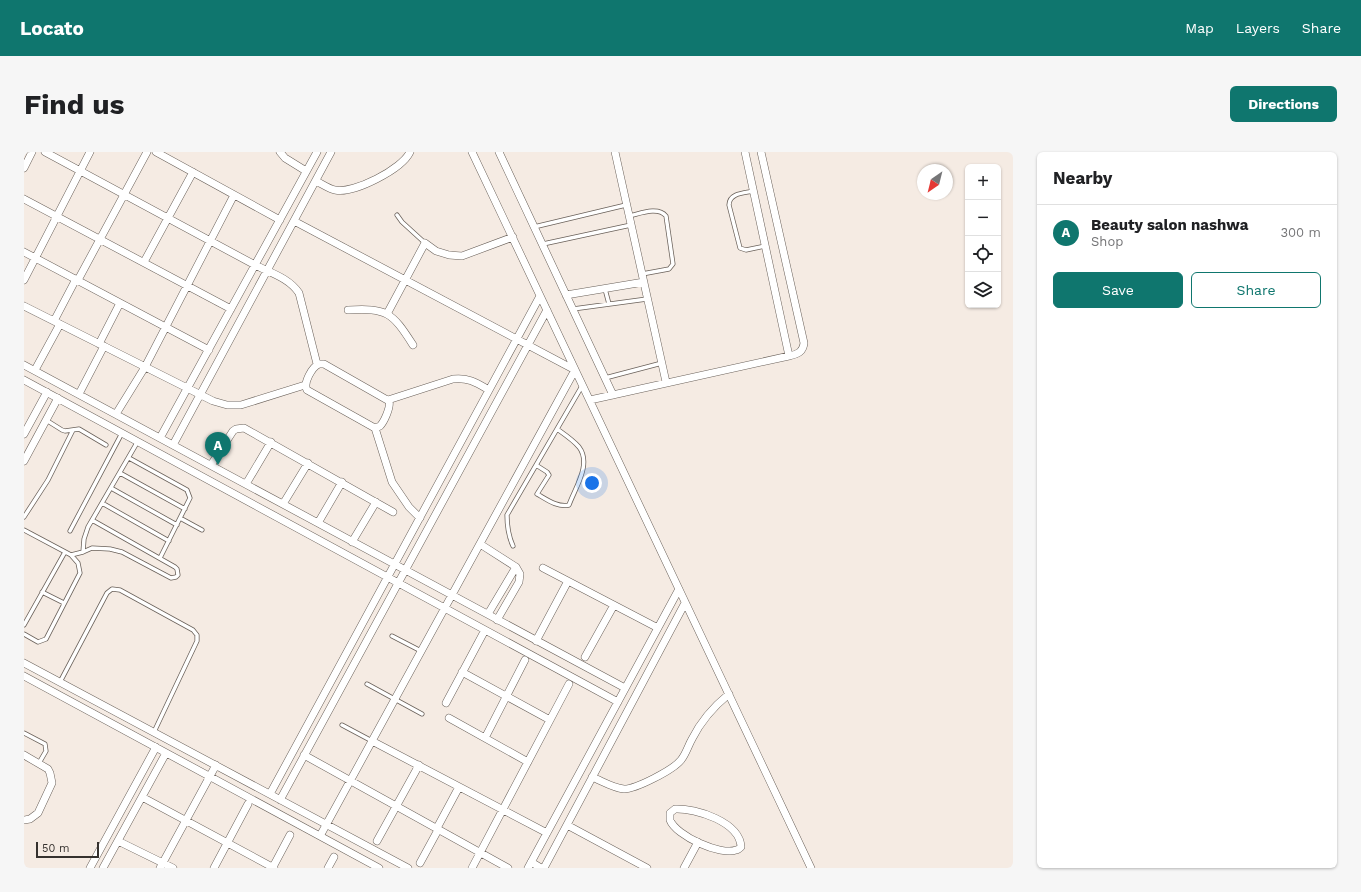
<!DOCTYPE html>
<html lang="en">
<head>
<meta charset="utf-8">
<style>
  :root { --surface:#fff; --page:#f6f6f6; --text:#202124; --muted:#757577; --line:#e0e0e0; --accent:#0f766e }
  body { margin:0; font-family:"Work Sans",sans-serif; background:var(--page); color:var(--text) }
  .controls { position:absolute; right:12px; top:12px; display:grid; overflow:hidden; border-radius:6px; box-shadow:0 1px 3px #0004 }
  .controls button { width:36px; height:36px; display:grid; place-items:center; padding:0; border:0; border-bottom:1px solid var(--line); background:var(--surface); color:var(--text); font:20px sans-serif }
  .compass { position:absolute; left:893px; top:12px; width:36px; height:36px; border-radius:50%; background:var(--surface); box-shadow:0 1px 3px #0004; rotate:215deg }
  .scale { position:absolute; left:12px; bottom:10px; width:63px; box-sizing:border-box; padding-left:4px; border:2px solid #35312e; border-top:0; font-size:11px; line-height:14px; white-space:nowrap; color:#35312e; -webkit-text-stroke:3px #f5ebe3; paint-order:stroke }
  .you { position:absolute; left:568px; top:331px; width:14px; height:14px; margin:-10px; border:3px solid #fff; border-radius:50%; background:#1a73e8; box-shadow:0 0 0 6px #1a73e833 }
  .badge { display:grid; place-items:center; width:26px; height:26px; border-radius:50%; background:var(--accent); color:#fff; font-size:13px; font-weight:700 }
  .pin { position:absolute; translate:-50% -33px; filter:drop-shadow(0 1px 2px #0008) }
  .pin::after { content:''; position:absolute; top:21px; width:14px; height:12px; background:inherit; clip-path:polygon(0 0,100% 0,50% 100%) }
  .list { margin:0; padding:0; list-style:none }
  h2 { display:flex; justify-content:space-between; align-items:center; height:52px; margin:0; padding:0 16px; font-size:17px }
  h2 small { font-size:13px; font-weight:400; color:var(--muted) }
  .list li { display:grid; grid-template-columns:26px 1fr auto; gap:12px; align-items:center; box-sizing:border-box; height:56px; padding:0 16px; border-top:1px solid var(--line) }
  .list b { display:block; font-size:15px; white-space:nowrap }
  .list p { margin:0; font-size:13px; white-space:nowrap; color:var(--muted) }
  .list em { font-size:13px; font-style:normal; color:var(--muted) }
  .actions { display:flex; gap:8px; padding:12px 16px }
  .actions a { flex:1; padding:9px 0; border:1px solid var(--accent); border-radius:6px; text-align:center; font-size:14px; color:var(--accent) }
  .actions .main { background:var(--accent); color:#fff }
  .icon { flex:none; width:22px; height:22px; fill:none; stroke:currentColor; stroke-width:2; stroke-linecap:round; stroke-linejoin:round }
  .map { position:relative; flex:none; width:989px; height:716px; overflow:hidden; border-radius:6px }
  header { display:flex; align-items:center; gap:24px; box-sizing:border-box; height:56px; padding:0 20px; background:var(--accent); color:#fff }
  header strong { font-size:19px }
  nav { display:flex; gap:22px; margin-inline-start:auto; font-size:14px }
  .intro { display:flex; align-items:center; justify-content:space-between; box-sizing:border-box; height:96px; padding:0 24px }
  h1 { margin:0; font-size:28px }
  .button { padding:10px 18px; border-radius:6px; background:var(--accent); color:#fff; font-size:14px; font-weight:700 }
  main { display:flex; gap:24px; padding:0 24px }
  aside { flex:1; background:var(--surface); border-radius:6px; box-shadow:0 1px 3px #0004 }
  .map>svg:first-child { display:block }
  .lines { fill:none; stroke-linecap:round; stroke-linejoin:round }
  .lane-casing { stroke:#6a615a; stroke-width:5 }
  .street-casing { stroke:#6a615a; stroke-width:8 }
  .lane { stroke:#fff; stroke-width:3.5 }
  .street { stroke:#fff; stroke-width:7 }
</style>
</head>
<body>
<header>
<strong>Locato</strong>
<nav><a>Map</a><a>Layers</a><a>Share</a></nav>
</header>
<div class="intro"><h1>Find us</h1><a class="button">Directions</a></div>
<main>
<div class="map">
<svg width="989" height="716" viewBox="0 0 989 716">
  <rect width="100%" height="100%" fill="#f5ebe3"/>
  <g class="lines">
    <defs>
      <path id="lane" d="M730 39C720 41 705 41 705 53L716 96 722 98 741 94
        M373 63 378 70 401 91
        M605 64C615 62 634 54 642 64L649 112 645 117 618 122
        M510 75 602 53
        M519 92 607 73
        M581 137 585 152
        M549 157 623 147
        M581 226 638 211
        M22 268 38 278 41 279 55 277 82 293
        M105 306 163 338 166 346 136 406
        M512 313 523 320 525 323 513 342C522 347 534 356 545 353 551 336 568 312 555 295 549 288 540 282 533 277
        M96 321 161 357
        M87 336 153 373
        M78 351 145 389
        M0 365 24 328 49 278
        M156 366 178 378
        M0 378 47 403 59 400 68 396 86 397 98 400 147 426 152 425 154 423 153 417 151 415 68 368
        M46 379 98 281
        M489 394C484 383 483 375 483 363L558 234
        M59 400 60 387 64 375 114 289
        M18 440 40 451
        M0 473 41 400
        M0 482 14 490 22 487 56 421 54 411 47 403
        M368 484 397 499
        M36 530 83 441 88 437 96 438 169 478 173 483V489L130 580
        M343 532 398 562
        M318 573 348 589
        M0 581 21 592 22 599 15 611"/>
      <path id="street" d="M21 0 231 113C247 121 265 126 275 141L293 212
        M132 0 256 68
        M256 0 261 6 282 19
        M448 0 787 716
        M475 0 589 243
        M591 0 642 230
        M721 0 765 204
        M0 16 8 0
        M292 29C298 32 305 37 311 38 330 42 378 17 386 0
        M0 47 207 157
        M270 69 551 218 296 684
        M0 100 185 198
        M120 110 169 20
        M0 128 66 0
        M54 128 123 0
        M542 143 620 130
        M0 154 189 249 203 253H217L281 233
        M324 158C363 156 368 160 389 193
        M363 162 401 91 412 99 425 103 438 104 489 85
        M30 169 52 127
        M75 192 96 151
        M295 212H300L365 249C367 255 360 270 356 274 353 276 352 275 349 275L283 238C279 231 288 215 295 212Z
        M0 213 601 536
        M11 218 36 172
        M0 228 594 550
        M55 242 80 194
        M364 248 429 227C444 225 453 231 465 238
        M566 248 765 204C774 202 779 200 780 191L737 0
        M92 262 121 215 210 43
        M351 276 368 330 385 355 396 366
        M0 282 23 240
        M136 286 293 0
        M149 293 307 0
        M0 309 34 246
        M187 313 209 279 212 277 220 276 369 360
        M222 332 247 290
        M259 352 284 311
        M294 371 318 330
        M328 390 352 350
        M456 392 492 415 496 422 495 430 473 468
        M519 416 634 476
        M464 462 492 415
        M512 489 544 429
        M561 505 590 453
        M0 511 384 716
        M438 520 526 568
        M0 524 355 716
        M422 551 461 478
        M425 566 504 610
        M461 586 501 508
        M348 589 523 681
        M0 603 24 617 26 621 28 631 14 661 6 667 0 668
        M280 603 484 716
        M568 625C578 629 589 636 600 637 612 637 649 618 657 608 662 602 664 594 668 587 677 569 689 555 705 542
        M246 642 516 144
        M118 645 250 716
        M256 648 523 158
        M651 657C672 656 716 670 717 695 716 696 714 698 712 698 697 704 652 684 646 668 646 666 646 663 646 661Z
        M543 673 623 716
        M413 676 435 635
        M94 689 149 716
        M353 689 395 613
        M507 710 517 716
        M396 711 414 678
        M249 715 266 683
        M66 716 132 595
        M79 716 142 601
        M136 716 192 613
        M190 716 224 652
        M304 716 310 705
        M448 716 545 532
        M504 716 655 437
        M520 716 661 451
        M660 716 674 690"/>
    </defs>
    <use href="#lane" class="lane-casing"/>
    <use href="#street" class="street-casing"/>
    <use href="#lane" class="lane"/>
    <use href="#street" class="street"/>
  </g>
</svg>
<div class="controls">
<button>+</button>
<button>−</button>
<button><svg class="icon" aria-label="locate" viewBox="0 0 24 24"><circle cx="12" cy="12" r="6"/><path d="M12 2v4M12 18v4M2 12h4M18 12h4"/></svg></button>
<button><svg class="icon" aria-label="layers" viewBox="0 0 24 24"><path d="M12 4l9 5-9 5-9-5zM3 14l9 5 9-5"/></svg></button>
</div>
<svg class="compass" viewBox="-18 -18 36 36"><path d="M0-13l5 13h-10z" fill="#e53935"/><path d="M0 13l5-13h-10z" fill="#757577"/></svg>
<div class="scale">50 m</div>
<div class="you"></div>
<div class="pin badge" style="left:194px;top:313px">A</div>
</div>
<aside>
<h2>Nearby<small></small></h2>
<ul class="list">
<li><span class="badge">A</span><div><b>Beauty salon nashwa</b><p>Shop</p></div><em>300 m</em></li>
</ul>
<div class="actions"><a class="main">Save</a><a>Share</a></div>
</aside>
</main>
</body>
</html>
